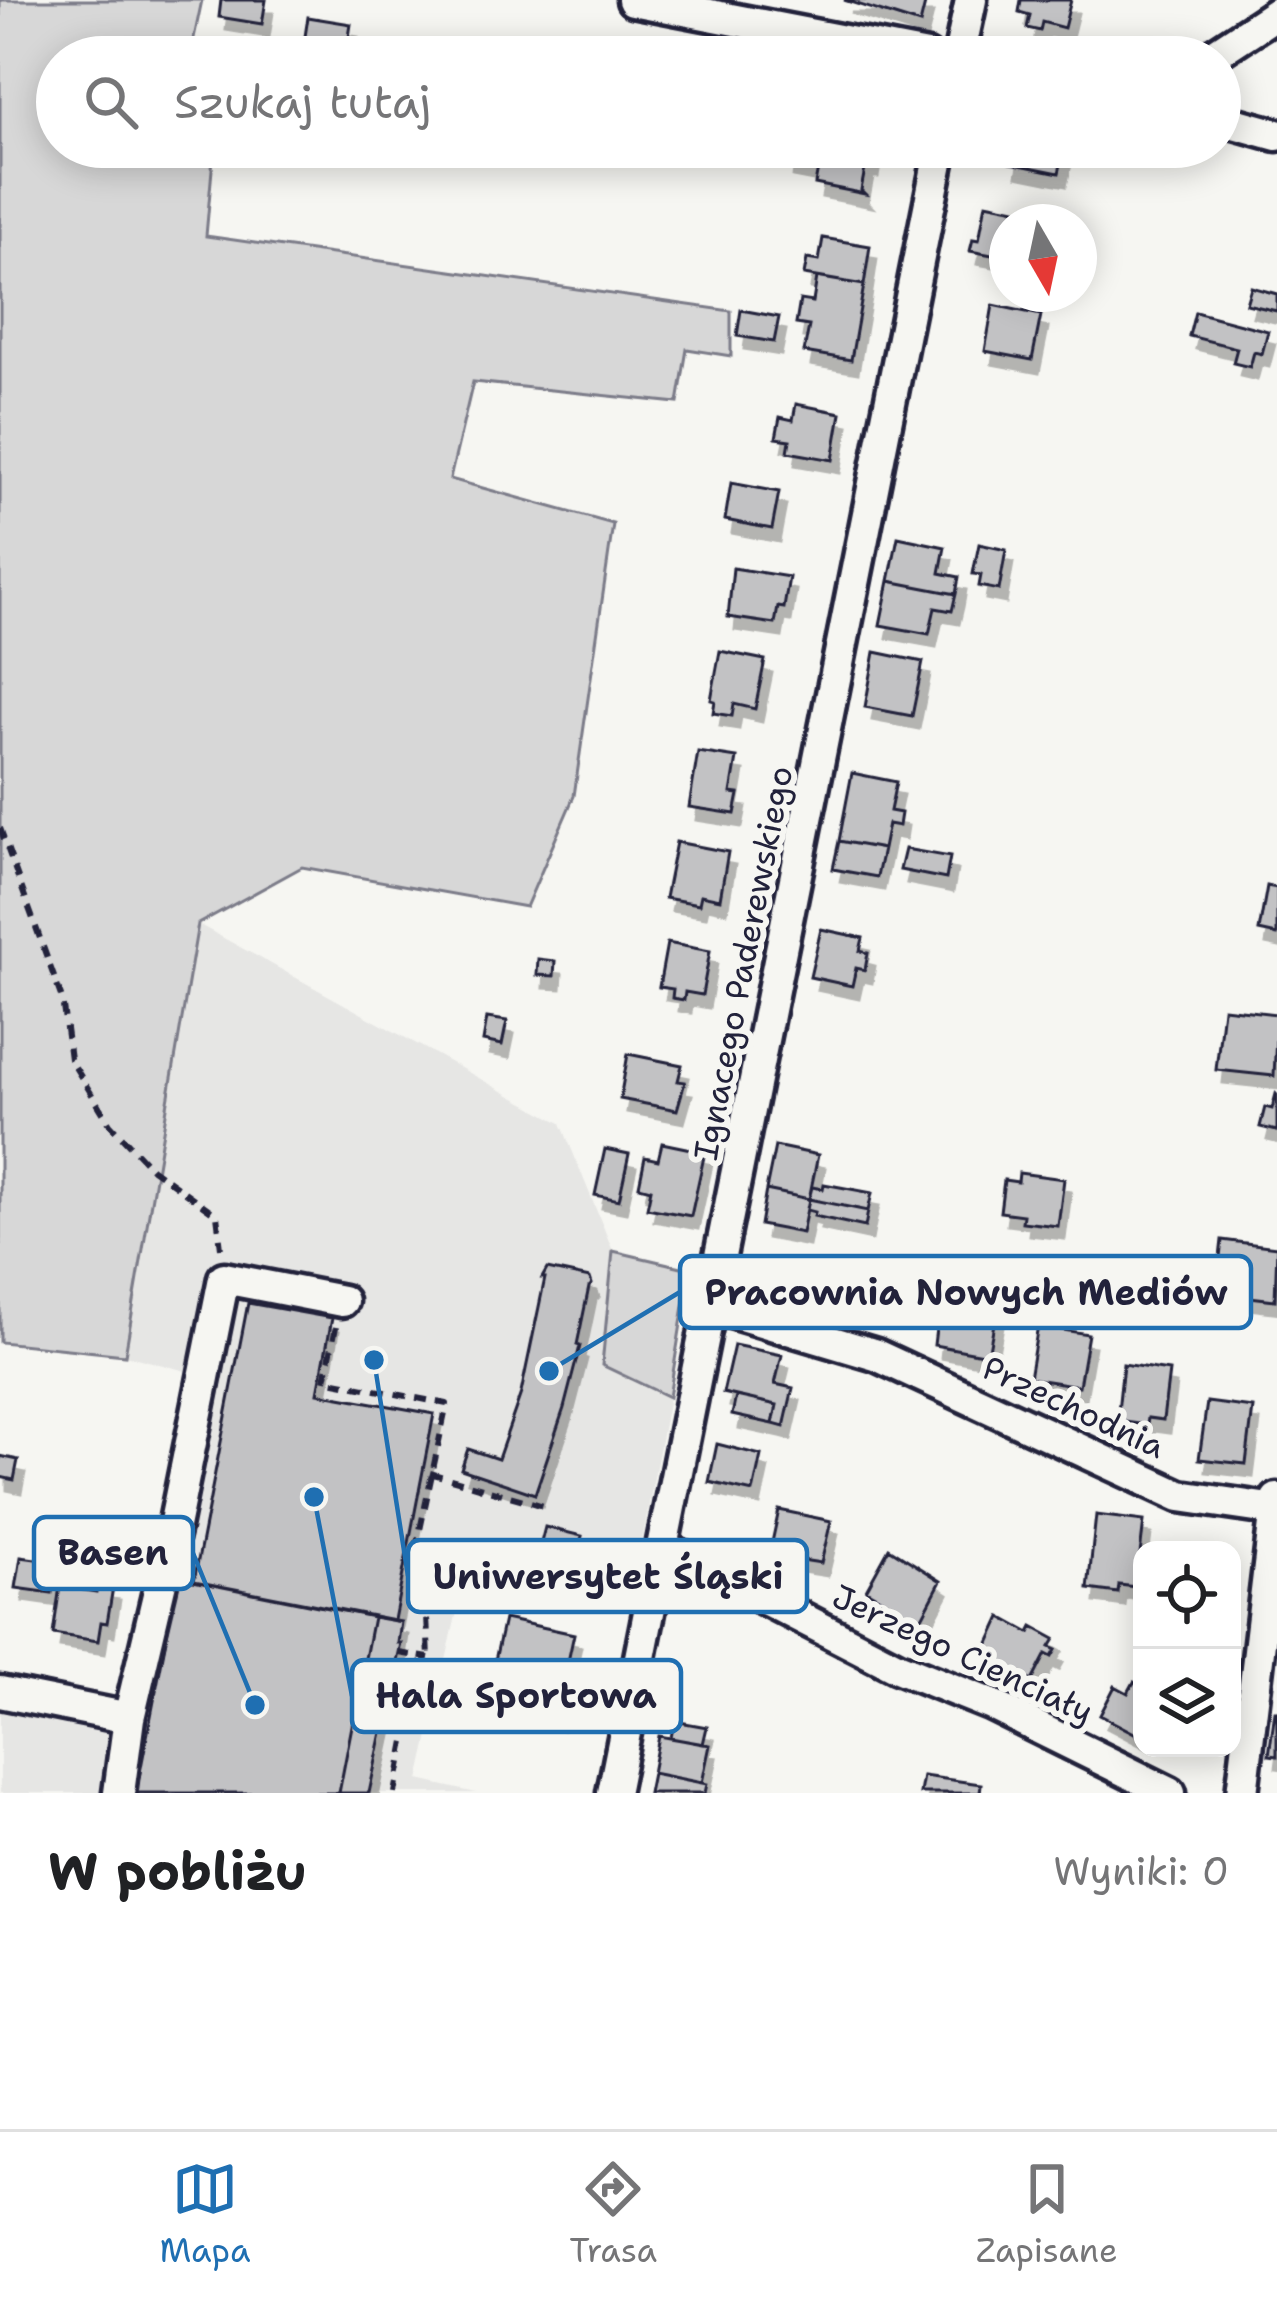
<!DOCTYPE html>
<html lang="pl">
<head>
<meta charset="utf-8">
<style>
  :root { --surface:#fff; --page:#f6f6f6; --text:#202124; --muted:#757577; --line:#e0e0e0; --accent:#1f6fb2 }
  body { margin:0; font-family:"Shantell Sans",sans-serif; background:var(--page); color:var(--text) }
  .controls { position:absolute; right:36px; bottom:36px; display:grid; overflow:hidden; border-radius:24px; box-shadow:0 6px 30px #0003 }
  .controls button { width:108px; height:108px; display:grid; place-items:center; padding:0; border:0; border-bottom:3px solid var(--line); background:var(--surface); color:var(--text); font:60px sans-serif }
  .compass { position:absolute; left:989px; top:204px; width:108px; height:108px; border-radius:50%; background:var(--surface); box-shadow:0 6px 30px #0003; rotate:171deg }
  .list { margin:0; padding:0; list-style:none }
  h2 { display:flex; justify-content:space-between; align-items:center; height:156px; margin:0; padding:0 48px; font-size:51px }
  h2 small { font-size:39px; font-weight:400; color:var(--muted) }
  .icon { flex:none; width:66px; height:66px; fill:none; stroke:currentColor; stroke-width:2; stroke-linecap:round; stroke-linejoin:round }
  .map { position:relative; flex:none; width:1277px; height:1793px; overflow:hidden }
  .search { position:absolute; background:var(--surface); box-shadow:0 6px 30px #0003; left:36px; right:36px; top:36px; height:132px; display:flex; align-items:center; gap:30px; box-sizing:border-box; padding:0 42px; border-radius:66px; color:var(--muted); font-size:45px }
  .sheet { height:336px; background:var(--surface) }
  nav { display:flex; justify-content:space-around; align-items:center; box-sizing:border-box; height:168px; border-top:3px solid var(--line); background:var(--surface); font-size:33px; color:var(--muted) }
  nav a { display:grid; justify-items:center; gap:6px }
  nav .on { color:var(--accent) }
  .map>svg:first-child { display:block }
  .built { fill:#e6e6e4 }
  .green { fill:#d7d7d7; stroke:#7c7c89; stroke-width:3 }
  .building { fill:#c2c2c4; stroke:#22223b; stroke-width:3; filter:url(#shadow) }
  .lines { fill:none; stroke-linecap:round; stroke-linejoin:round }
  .minor-casing { stroke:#22223b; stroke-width:39 }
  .path { stroke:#22223b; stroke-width:6; stroke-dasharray:12 9; stroke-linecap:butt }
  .minor { stroke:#f6f6f2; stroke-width:30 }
  .labels { text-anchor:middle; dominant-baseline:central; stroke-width:12; stroke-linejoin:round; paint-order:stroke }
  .street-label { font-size:33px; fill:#22223b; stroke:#f6f6f2 }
  .leader { fill:none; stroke:#1f6fb2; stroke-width:4.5 }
  .callout-dot { fill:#1f6fb2; stroke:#f6f6f2; stroke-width:4.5 }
  .callout { fill:#f6f6f2; stroke:#1f6fb2; stroke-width:4.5 }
  .callout-label { font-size:36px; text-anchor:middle; font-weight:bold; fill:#22223b }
</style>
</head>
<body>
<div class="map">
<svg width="1277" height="1793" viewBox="0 0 1277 1793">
  <defs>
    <filter id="shadow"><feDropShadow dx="7" dy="13" stdDeviation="0" flood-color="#0004"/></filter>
  </defs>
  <rect width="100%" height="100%" fill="#f6f6f2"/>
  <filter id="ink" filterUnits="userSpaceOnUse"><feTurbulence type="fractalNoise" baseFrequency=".00833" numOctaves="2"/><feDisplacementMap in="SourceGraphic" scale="24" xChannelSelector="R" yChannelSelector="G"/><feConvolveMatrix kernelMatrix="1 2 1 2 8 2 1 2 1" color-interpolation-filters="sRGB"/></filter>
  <g filter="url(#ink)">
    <path class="built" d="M198 924 561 1123 613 1251 602 1365 669 1397 632 1596 467 1567 419 1780 476 1793H0V1708L117 1732 186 1371 125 1355Z"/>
    <path class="green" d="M0 0H202L190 57H57V147H214L206 236 731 311V356L687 349 678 403 473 382 450 479 613 524 574 796 526 907 302 867 198 924 125 1355 0 1342Z
      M613 1251 690 1269 669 1397 602 1365Z"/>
    <path class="building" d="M221 0H266L262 24 219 17Z
      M844 0H926L920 24Z
      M1021 0H1071L1064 28 1042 22 1040 31 1027 28 1030 15 1019 12Z
      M308 17 351 24 346 57 302 56Z
      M789 147H822L817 170 786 164Z
      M822 147H874L871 164H866L861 190 865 194 815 184Z
      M1013 147H1065L1059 173 1010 163Z
      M986 203 1031 212 1029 222H1007V249L1000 248 998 256 970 251 973 239 979 240Z
      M823 238 870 246 864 285 804 275 807 259 819 261Z
      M817 277 864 285 851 360 804 352 809 326 796 324 800 300 813 302Z
      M1251 287 1277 294V311L1246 304Z
      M993 305 1041 315 1032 360 985 351Z
      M741 310 779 317 774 342 737 336Z
      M1195 312 1268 331 1262 354 1254 352 1250 367 1233 363 1237 348 1189 336Z
      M796 404 841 413 833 460 788 452 790 440 776 438 780 417 793 420Z
      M731 483 779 492 772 529 725 520Z
      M898 537 945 547 940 573 959 577 956 594 889 581Z
      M979 544 1006 550 999 590 979 586 981 575 973 574Z
      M733 568 789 577 784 608 778 607 775 624 728 617Z
      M889 581 956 594 952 611 935 608 929 634 880 625Z
      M720 651 765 660 755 709 734 704 732 716 713 713 715 701 711 700Z
      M875 652 923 662 912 716 865 707Z
      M698 752 737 758 731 793 739 794 735 814 689 807Z
      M852 773 896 782 890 811 901 813 899 826 888 824 883 849 839 841Z
      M839 841 883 849 877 877 833 869Z
      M676 842 728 852 720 899 701 895 699 904 665 898Z
      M905 849 950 857 946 879 900 870Z
      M1267 886 1277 888V935L1259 931Z
      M821 929 863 938 860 951 868 953 865 970 856 968 852 986 810 977Z
      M667 943 710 951 702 995 685 992 684 1000 672 998 673 989 659 987Z
      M538 959 555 961 554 976 537 975Z
      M1223 1008 1277 1014 1274 1076 1216 1070Z
      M487 1018 507 1021 502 1045 483 1041Z
      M628 1054 682 1065 678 1081 685 1082 677 1110 620 1099Z
      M1276 1094 1277 1095V1131L1260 1127 1265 1107 1272 1109Z
      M662 1143 705 1152 691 1216 647 1208 651 1189 639 1186 645 1157 658 1160Z
      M775 1146 818 1155 809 1199 766 1190Z
      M605 1149 629 1154 619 1200 595 1195Z
      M1019 1173 1064 1179 1058 1226 1022 1222 1023 1215 1000 1212 1004 1180 1018 1182Z
      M824 1184 872 1193 868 1211 809 1199 812 1187 823 1189Z
      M766 1190 809 1199 802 1233 760 1225Z
      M809 1199 868 1211 865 1227 814 1216 815 1212 807 1210Z
      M1222 1240 1277 1247 1275 1300 1216 1293Z
      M547 1269 590 1278 592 1284 589 1287 577 1345 580 1346 564 1408 535 1494 461 1469 468 1449 498 1459 521 1393 545 1278H542Z
      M248 1303 332 1318 318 1393 434 1414 394 1620 194 1581Z
      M939 1303 972 1310 973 1304 997 1308 988 1355 934 1345Z
      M1038 1326 1088 1334 1079 1386 1029 1378Z
      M734 1345 782 1355 775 1384 793 1388 784 1427 773 1424 777 1405 723 1393Z
      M1123 1364 1169 1371 1163 1420 1148 1418 1147 1425 1117 1421Z
      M736 1396 777 1405 773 1424 732 1415Z
      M1207 1402 1253 1408 1246 1464 1199 1459Z
      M717 1444 761 1455 753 1492 709 1482Z
      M0 1456 18 1460 14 1480 0 1477Z
      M779 1510 831 1521 821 1563 783 1557 785 1550 771 1547Z
      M1096 1515 1144 1521 1136 1587 1119 1585 1118 1593 1088 1589Z
      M545 1527 582 1536 574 1571 536 1562Z
      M889 1548 941 1581 920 1621 866 1590Z
      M21 1557 50 1561 48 1572H55L52 1593 16 1588Z
      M178 1578 373 1617 339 1793H136Z
      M97 1585 113 1587 107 1623 101 1622 98 1641 53 1634 60 1586 96 1592Z
      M373 1617 401 1622 398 1643H401L369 1793H339Z
      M1001 1617 1030 1633 1033 1627 1055 1639 1050 1647 1056 1650 1052 1657 1046 1654 1032 1681 983 1656Z
      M504 1619 574 1634 556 1717 486 1702Z
      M1134 1682 1142 1686V1737L1100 1715 1115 1686 1128 1693Z
      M1275 1711H1277V1756L1269 1755Z
      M674 1721 707 1727 703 1744 671 1738Z
      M659 1736 710 1745 702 1783 652 1773Z
      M652 1773 707 1784 705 1793H648Z
      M923 1776 981 1784 980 1793H920Z"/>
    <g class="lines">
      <defs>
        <path id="minor" d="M633 0 927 57
          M959 57 971 0
          M1210 57 1277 13
          M1220 119 1277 135
          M711 1306 876 1355 1180 1496 1276 1510
          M662 1546 897 1667 992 1705 1170 1793
          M0 1692 129 1718
          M119 1793 129 1718 174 1527 224 1278 342 1301
          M613 1793 941 147
          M1242 1793 1277 1499"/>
      </defs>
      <use href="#minor" class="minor-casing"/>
      <path class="path" d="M0 828 62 999 70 1059 110 1124 152 1169 217 1215 221 1248
        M336 1327 325 1380 447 1404 414 1558 427 1616 429 1658 415 1689 395 1793
        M430 1473 551 1508
        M399 1653 429 1658"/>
      <use href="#minor" class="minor"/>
    </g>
  </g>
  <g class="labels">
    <g class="street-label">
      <text transform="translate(743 963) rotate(-79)">Ignacego Paderewskiego</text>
      <text transform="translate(1074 1407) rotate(25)">Przechodnia</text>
      <text transform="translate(963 1654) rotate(25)">Jerzego Cienciały</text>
    </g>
  </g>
  <path class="leader" d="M549 1371L680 1292M255 1705L193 1553M374 1360L408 1576M314 1497L352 1696"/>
  <g class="callout-dot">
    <circle cx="549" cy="1371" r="12"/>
    <circle cx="255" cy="1705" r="12"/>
    <circle cx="374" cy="1360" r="12"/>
    <circle cx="314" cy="1497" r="12"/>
  </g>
  <g class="callout">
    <rect x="680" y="1256" width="571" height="72" rx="12"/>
    <rect x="34" y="1517" width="159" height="72" rx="12"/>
    <rect x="408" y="1540" width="399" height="72" rx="12"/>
    <rect x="352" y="1660" width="329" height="72" rx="12"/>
  </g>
  <g class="callout-label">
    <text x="966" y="1305">Pracownia Nowych Mediów</text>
    <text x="113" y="1565">Basen</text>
    <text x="608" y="1589">Uniwersytet Śląski</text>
    <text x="516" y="1708">Hala Sportowa</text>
  </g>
</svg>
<div class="controls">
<button><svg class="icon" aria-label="locate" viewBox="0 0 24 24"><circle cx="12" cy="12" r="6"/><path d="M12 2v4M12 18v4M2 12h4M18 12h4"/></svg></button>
<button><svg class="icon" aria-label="layers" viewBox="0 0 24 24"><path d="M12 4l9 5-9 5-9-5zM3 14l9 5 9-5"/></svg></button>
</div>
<svg class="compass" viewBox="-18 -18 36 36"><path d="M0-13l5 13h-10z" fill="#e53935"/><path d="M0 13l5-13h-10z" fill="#757577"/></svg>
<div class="search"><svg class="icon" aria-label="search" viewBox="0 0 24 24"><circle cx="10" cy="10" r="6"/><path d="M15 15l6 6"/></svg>Szukaj tutaj</div>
</div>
<section class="sheet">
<h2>W pobliżu<small>Wyniki: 0</small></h2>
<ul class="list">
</ul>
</section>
<nav>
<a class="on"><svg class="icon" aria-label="map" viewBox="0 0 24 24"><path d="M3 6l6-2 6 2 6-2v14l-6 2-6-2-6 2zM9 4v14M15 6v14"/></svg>Mapa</a>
<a><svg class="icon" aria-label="directions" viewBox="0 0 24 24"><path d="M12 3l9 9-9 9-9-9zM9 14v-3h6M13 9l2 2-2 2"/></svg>Trasa</a>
<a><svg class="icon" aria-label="saved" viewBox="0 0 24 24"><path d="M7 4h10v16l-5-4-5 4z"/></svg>Zapisane</a>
</nav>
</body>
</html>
